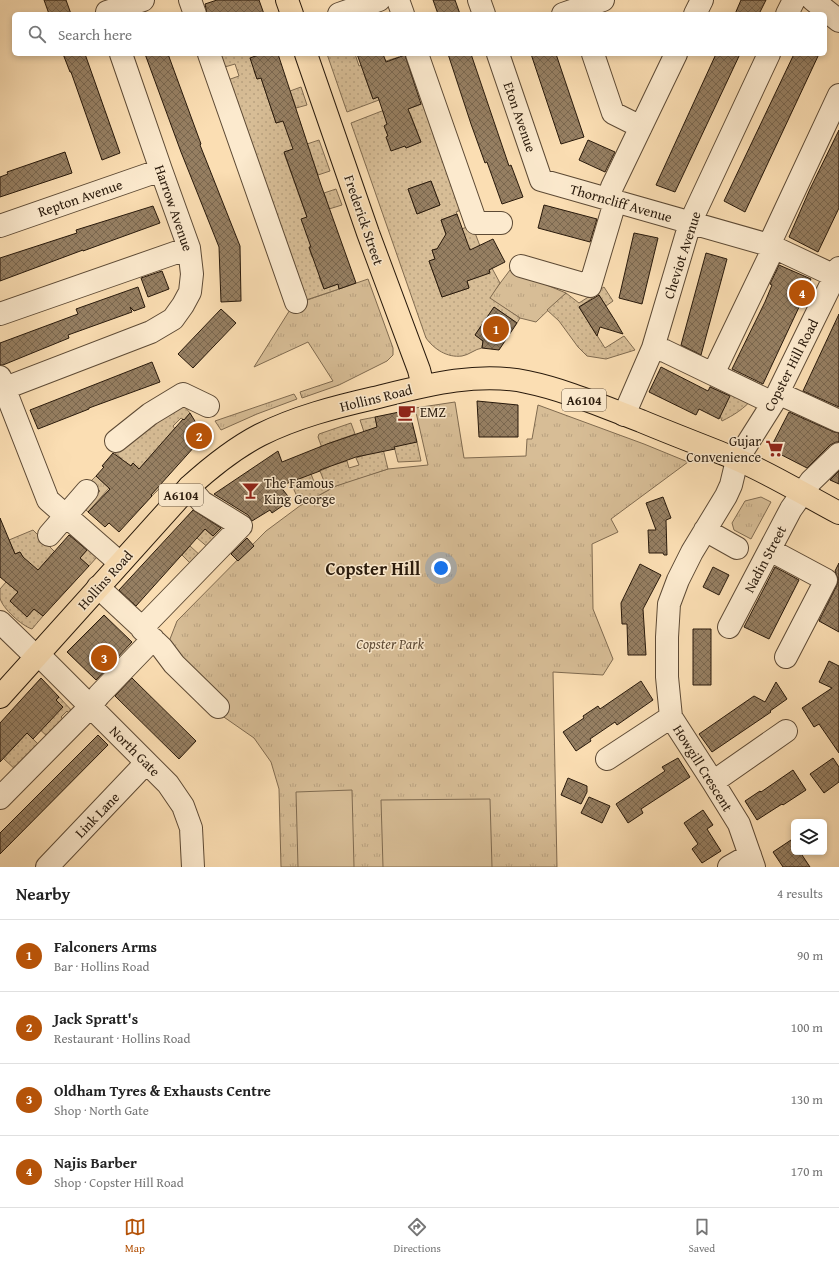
<!DOCTYPE html>
<html lang="en">
<head>
<meta charset="utf-8">
<style>
  :root { --surface:#fff; --page:#f2f2f2; --text:#222; --muted:#767676; --line:#e0e0e0; --accent:#b45309 }
  body { margin:0; font-family:"Gentium Book Plus",serif; background:var(--page); color:var(--text) }
  .controls { position:absolute; right:12px; bottom:12px; display:grid; overflow:hidden; border-radius:6px; box-shadow:0 2px 6px #0003 }
  .controls button { width:36px; height:36px; display:grid; place-items:center; padding:0; border:0; border-bottom:1px solid var(--line); background:var(--surface); color:var(--text); font:20px sans-serif }
  .you { position:absolute; left:441px; top:568px; width:14px; height:14px; margin:-10px; border:3px solid #fff; border-radius:50%; background:#1a73e8; box-shadow:0 0 0 6px #1a73e833 }
  .badge { display:grid; place-items:center; width:26px; height:26px; border-radius:50%; background:var(--accent); color:#fff; font-size:13px; font-weight:700 }
  .pin { position:absolute; translate:-50% -50%; border:2px solid #fff; box-shadow:0 1px 4px #0006 }
  .list { margin:0; padding:0; list-style:none }
  h2 { display:flex; justify-content:space-between; align-items:center; height:52px; margin:0; padding:0 16px; font-size:17px }
  h2 small { font-size:13px; font-weight:400; color:var(--muted) }
  .list li { display:grid; grid-template-columns:26px 1fr auto; gap:12px; align-items:center; box-sizing:border-box; height:72px; padding:0 16px; border-top:1px solid var(--line) }
  .list b { display:block; font-size:15px; white-space:nowrap }
  .list p { margin:0; font-size:13px; white-space:nowrap; color:var(--muted) }
  .list em { font-size:13px; font-style:normal; color:var(--muted) }
  .icon { flex:none; width:22px; height:22px; fill:none; stroke:currentColor; stroke-width:2; stroke-linecap:round; stroke-linejoin:round }
  .map { position:relative; flex:none; width:839px; height:867px; overflow:hidden }
  .search { position:absolute; background:var(--surface); box-shadow:0 2px 6px #0003; left:12px; right:12px; top:12px; height:44px; display:flex; align-items:center; gap:10px; box-sizing:border-box; padding:0 14px; border-radius:6px; color:var(--muted); font-size:15px }
  .sheet { height:340px; background:var(--surface) }
  nav { display:flex; justify-content:space-around; align-items:center; box-sizing:border-box; height:56px; border-top:1px solid var(--line); background:var(--surface); font-size:11px; color:var(--muted) }
  nav a { display:grid; justify-items:center; gap:2px }
  nav .on { color:var(--accent) }
  .map>svg:first-child { display:block }
  .grass { fill:url(#grass-tufts); stroke:#806b50 }
  .garden { fill:url(#garden-dots); stroke:#806b50; fill-rule:evenodd }
  .pitch { fill:#d7bd96; stroke:#806b50 }
  .building { fill:url(#building-cross-hatch); stroke:#28190b }
  .lines { fill:none; stroke-linecap:round; stroke-linejoin:round }
  .minor-casing { stroke:#5d4a35; stroke-width:24 }
  .major-casing { stroke:#28190b; stroke-width:24 }
  .minor { stroke:#fceace; stroke-width:22 }
  .major { stroke:#fbdeb3; stroke-width:22 }
  .labels { text-anchor:middle; dominant-baseline:central; stroke-width:3; stroke-linejoin:round; paint-order:stroke }
  .shield { fill:#fceace; stroke:#685846; stroke-width:1 }
  .shield-label { font-size:13px; font-weight:bold; fill:#28190b }
  .street-label { font-size:14px; fill:#28190b; stroke:#fceace }
  .poi-label { font-size:14px; fill:#28190b; stroke:#fceace; text-anchor:start }
  .park-label { font-size:14px; font-style:italic; fill:#5d4a35; stroke:#fceace }
  .district-label { font-size:18px; font-weight:bold; fill:#28190b; stroke:#fceace }
</style>
</head>
<body>
<div class="map">
<svg width="839" height="867" viewBox="0 0 839 867">
  <defs>
    <pattern id="grass-tufts" width="24" height="20" patternUnits="userSpaceOnUse"><rect width="24" height="20" fill="#d7bd96"/><path d="M3 7l-1-3M5 7V3M7 7l1-3M15 17l-1-3M17 17v-4M19 17l1-3" fill="none" stroke="#b9a280"/></pattern>
    <pattern id="garden-dots" width="8" height="8" patternUnits="userSpaceOnUse"><rect width="8" height="8" fill="#d7bd96"/><path d="M2 2h.1M6 6h.1" fill="none" stroke="#b9a280" stroke-width="1.8" stroke-linecap="round"/></pattern>
    <pattern id="building-cross-hatch" width="8" height="8" patternUnits="userSpaceOnUse"><rect width="8" height="8" fill="#967f62"/><path d="M0 0l8 8M0 8l8-8" fill="none" stroke="#7a674f"/></pattern>
  </defs>
  <rect width="100%" height="100%" fill="#fbdeb3"/>
  <filter id="stains"><feTurbulence type="fractalNoise" baseFrequency=".005" numOctaves="4"/><feColorMatrix values="0 0 0 0 .2 0 0 0 0 .09 0 0 0 0 .02 0 0 0 .5 -.17"/></filter>
  <radialGradient id="worn" r=".72"><stop offset=".6" stop-color="#630" stop-opacity="0"/><stop offset="1" stop-color="#630" stop-opacity=".3"/></radialGradient>
  <path class="grass" d="M510 270 566 293 536 322 520 318 489 298Z
    M368 279 393 348V355L387 361 339 385 302 398 300 392 333 381 308 342 254 367 293 305Z
    M294 394 297 399 257 414 221 430 215 421Z
    M455 402 464 458 526 456 527 439H532L538 405 644 444 688 462 611 519 618 532 592 544 593 609 613 659 603 675 553 672 557 867H281L279 789 271 762 254 738 208 706 163 657 177 621 266 531 301 505 336 486 352 480 388 469 428 465 415 408Z
    M96 476 109 488 88 512 84 508 100 491 90 482Z
    M761 497 771 502 751 539 734 530 732 523 745 501Z"/>
  <path class="garden" d="M213 54H253L258 69 254 71 257 79 261 78 276 123 298 116 307 144 319 140 330 171 318 175 307 145 284 153 307 217 325 242 309 248 312 257 319 255 326 274 319 277 324 289 338 284 339 289 300 302 222 82 239 76 235 64 218 69Z
    M327 54H355L359 66 384 58 386 61 399 57 403 68 414 65 419 78 402 85 364 74 373 99 378 97 379 100 347 112Z
    M301 87 307 105 296 108 290 91Z
    M405 102 408 109 427 102 466 208 456 212 457 214 441 220 446 235 472 225 480 246 500 283 490 298 520 318 517 323 494 307 475 335 483 341 482 348C475 349 469 355 462 356 447 358 434 349 426 338L351 123ZM410 113 421 142 406 148 405 146 388 136 385 126 396 121V119ZM431 181 440 205 417 214 408 189ZM445 241 452 254 470 248 476 265 486 262 490 272 467 281 469 288 442 297 429 261 435 259 432 250 439 248V246L441 243Z
    M336 189 342 205 329 209 324 193Z
    M604 287 613 301 606 306 598 294 579 307 605 348 624 336 635 350 606 359 587 356 578 347 559 321 547 310 566 293 579 303Z
    M713 380 753 398C744 409 734 415 722 421L720 416 729 396 710 387Z
    M180 401 190 413 184 420 181 418 173 426 175 429 141 468 162 486 152 496 143 487 150 479 133 463 126 471 117 464 122 459 114 452Z
    M375 417 388 469 336 486 301 505 288 477 311 474 315 484 324 481 320 471 329 467 318 437 319 434 351 423 355 434 327 444 333 465 347 461 349 468 359 465 356 458 368 454V444L360 420Z
    M417 442 421 461 398 462 394 446Z
    M216 518 227 525 210 549 197 538 205 529 213 536 219 530 211 523Z
    M33 530 55 552 34 575 20 552 15 554 9 540Z
    M70 535H73L97 557 89 566 80 558 87 550Z
    M190 546 202 557 193 566 182 555Z
    M6 582 18 592 10 601 27 616 34 609 43 616 32 629C22 626 2 608 0 598 0 595 0 592 0 589Z
    M59 697 75 714 72 716 67 711 61 717 66 722 50 739 34 724Z
    M27 733 41 747 18 772 3 758Z"/>
  <path class="pitch" d="M352 790 354 867H298L296 792Z
    M490 799 492 867H383L381 800Z"/>
  <path class="building" d="M44 0H66L71 14H49Z
    M217 0H259L264 14H207L205 4Z
    M433 0H455L460 14H438Z
    M741 0H766L759 14H735Z
    M63 54H85L120 153 102 160 71 72H70Z
    M145 54H168L201 144 200 145 240 246 241 301 221 302 219 247 181 152Z
    M261 54H278L321 185 356 283 339 289 338 284 324 289 309 247H311L301 219 307 217 284 152 293 149 283 121 276 123 261 78 257 79 250 58Z
    M357 54H383L386 62 405 55 421 104 408 109 421 142 406 148 405 146 391 151 386 137 388 136 384 126 387 124 378 97 373 99Z
    M448 54H471L509 166 511 165 523 197 502 204 487 162 485 163 471 124Z
    M531 54H556L584 137 561 144Z
    M716 54H740L675 192 656 185Z
    M794 54H819L745 212 724 201Z
    M839 130V208L818 252 789 237 810 189Z
    M588 140 615 152 605 172 579 160Z
    M65 152 72 173 0 197V177L8 174 7 172Z
    M431 181 440 205 417 214 408 189Z
    M544 205 597 219 590 242 538 228Z
    M153 206 160 223 83 251V250L0 281V258L77 233 76 230Z
    M457 214 470 250 493 239 505 262 489 270 490 273 467 281 469 288 442 297 429 261 435 259 432 250 437 249 446 234 441 220Z
    M634 233 658 238 642 304 619 298Z
    M706 253 727 259 701 355 681 345Z
    M779 265 811 279 799 304 800 305 763 384 732 369 765 302 772 285 770 284Z
    M162 271 169 289 148 297 141 278Z
    M138 287 145 307 134 311 130 307 132 312 68 335 69 338 3 365H0V343L78 314 76 309Z
    M599 295 616 322 623 334 600 327 597 336 579 307Z
    M494 307 517 323 499 350 482 348 483 341 475 335Z
    M221 309 236 323 193 368 178 354Z
    M839 314V407L803 391Z
    M152 362 160 382 89 408V409L38 429 30 410Z
    M661 367 708 391 710 387 730 396 719 419 699 409 696 415 649 392Z
    M477 401 518 405V437H479Z
    M409 410 417 442 394 447 395 449 356 457 320 470V471L280 486 291 500 272 513 270 510 252 521 248 515 214 494 278 451 282 462 327 444 377 427 375 417Z
    M789 412 834 432 839 433V442H836L830 445 807 468 770 449Z
    M190 413 204 436 151 495 152 496 119 532 109 523 105 527 88 512 110 489 96 476 104 467 102 466 113 453 131 466 133 463 139 469 183 419 184 420Z
    M839 471V484L830 480Z
    M663 497 671 518 666 520 667 555H664L663 553H649L648 530H656L646 503Z
    M193 510 221 528 213 536 205 529 136 606 119 590Z
    M0 518 15 554 20 552 23 557 38 570 69 535 87 550 80 558 89 566 43 616 34 609 27 617 10 601 18 592 0 577Z
    M247 538 254 546 238 561 231 554Z
    M839 563V632L819 621 837 585 838 579 835 571Z
    M640 564 661 575 643 609 646 655H628L627 624H622L621 603Z
    M713 567 729 575 719 595 703 587Z
    M775 567 799 580 769 639 744 627Z
    M104 615 132 642 96 680 67 652Z
    M693 629H711V685H693Z
    M829 661 839 666V753L819 724 814 727 802 708 832 688 819 682Z
    M41 678 59 697 56 700 63 707 33 739 27 733 0 762V723Z
    M132 678 196 741 179 759 115 696Z
    M641 681 653 700 617 725 615 722 590 739 591 741 576 751 563 732 584 718 583 716 598 706 600 709Z
    M776 682 787 699 770 711 771 712 712 752 699 734 754 696 765 702Z
    M98 735 108 745 0 854V833Z
    M678 758 690 777 641 809 643 813 628 823 616 804 665 771 662 767Z
    M833 758 839 767V782L824 793 810 774Z
    M793 770 806 790 783 805 782 804 757 820 745 801 760 791 761 792Z
    M568 778 587 786V792L581 804 561 795Z
    M589 797 610 806 602 823 581 813Z
    M703 810 713 825 707 829 721 851 702 863 692 849 698 844 684 823Z
    M794 838V852H800L810 867H783L773 852Z"/>
  <g class="lines">
    <defs>
      <path id="minor" d="M190 0 195 14
        M398 0 403 14
        M479 0 484 14
        M813 0 839 21
        M107 12 143 0
        M339 14 379 0
        M563 14 603 0
        M695 14 702 0
        M787 14 794 0
        M209 54 296 302
        M417 54 476 223H501
        M498 54 541 180 769 245 835 276
        M593 54 613 113 641 127
        M609 200 612 187 676 54
        M0 226 161 170
        M769 245 839 95
        M521 266 590 286 615 202
        M0 314 189 248
        M653 348 665 351 773 403
        M713 374 774 247
        M0 377 48 500 120 563
        M0 390 151 332 173 319 183 305 190 292 192 274 189 248 161 170 121 54
        M778 393 839 421
        M624 415 653 348 690 223 769 54
        M116 441 150 414 183 394 208 406
        M705 530 737 548
        M49 535 87 491
        M770 550 826 580 786 657
        M98 587 142 628 241 526 202 502 189 487
        M0 622 29 650 46 662 168 784 183 806 191 828 193 867
        M729 627 791 509 811 481 839 454
        M142 629 162 648 174 664 218 707
        M607 759 671 717
        M713 782 786 731
        M0 798 90 707 99 695 153 639
        M47 867 146 763
        M729 867 750 855
        M754 867 739 824 713 782 671 717 667 677V637L669 604 678 580 692 552 726 496 731 485 737 460 773 403 839 268"/>
      <path id="major" d="M287 0 292 14
        M306 54 368 233 419 370 423 386
        M0 697 189 487C211 467 233 449 260 435 296 417 335 407 374 398 423 386 477 371 527 382 566 390 604 407 641 421 672 434 704 446 736 459 771 474 805 495 839 513"/>
    </defs>
    <use href="#minor" class="minor-casing"/>
    <use href="#major" class="major-casing"/>
    <use href="#minor" class="minor"/>
    <use href="#major" class="major"/>
  </g>
  <defs>
    <symbol id="cafe-bare" viewBox="-9 -9 18 18"><path d="M-5.5-4.5H6V0H3Q3 3.5 0 3.5H-2.5Q-5.5 3.5-5.5 0ZM3-3.2v2h1.7v-2ZM-6 4.5H4V6H-6Z" fill="#8f2418" stroke="#fceace" stroke-width="2.5" paint-order="stroke"/></symbol>
    <symbol id="supermarket-bare" viewBox="-9 -9 18 18"><path d="M-6-5.5h2.5l.6 2H6L4.5 2H-2.5L-4.4-4H-6ZM-1.5 3.2a1.3 1.3 0 1 0 .1 0ZM3 3.2a1.3 1.3 0 1 0 .1 0Z" fill="#8f2418" stroke="#fceace" stroke-width="2.5" paint-order="stroke"/></symbol>
    <symbol id="bar-bare" viewBox="-9 -9 18 18"><path d="M-6-5H6L.8 .8V4.5H3.5V6h-7V4.5H-.8V.8Z" fill="#8f2418" stroke="#fceace" stroke-width="2.5" paint-order="stroke"/></symbol>
  </defs>
  <g fill-rule="evenodd">
    <use href="#cafe-bare" x="394" y="400" width="25" height="25"/>
    <use href="#supermarket-bare" x="762" y="436" width="25" height="25"/>
    <use href="#bar-bare" x="238" y="478" width="25" height="25"/>
  </g>
  <g class="labels">
    <g class="shield">
      <rect x="562" y="389" width="44" height="22" rx="3"/>
      <rect x="159" y="484" width="44" height="22" rx="3"/>
    </g>
    <g class="shield-label">
      <text x="584" y="400">A6104</text>
      <text x="181" y="495">A6104</text>
    </g>
    <g class="street-label">
      <text transform="translate(520 117) rotate(71)">Eton Avenue</text>
      <text transform="translate(80 198) rotate(-19)">Repton Avenue</text>
      <text transform="translate(621 203) rotate(16)">Thorncliff Avenue</text>
      <text transform="translate(174 208) rotate(71)">Harrow Avenue</text>
      <text transform="translate(364 220) rotate(71)">Frederick Street</text>
      <text transform="translate(682 255) rotate(-72)">Cheviot Avenue</text>
      <text transform="translate(791 365) rotate(-63)">Copster Hill Road</text>
      <text transform="translate(376 398) rotate(-14)">Hollins Road</text>
      <text transform="translate(765 559) rotate(-62)">Nadin Street</text>
      <text transform="translate(105 580) rotate(-48)">Hollins Road</text>
      <text transform="translate(135 751) rotate(45)">North Gate</text>
      <text transform="translate(703 768) rotate(58)">Howgill Crescent</text>
      <text transform="translate(97 815) rotate(-46)">Link Lane</text>
    </g>
    <g class="poi-label">
      <text x="420" y="412">EMZ</text>
      <text x="761" y="441" text-anchor="end">Gujar<tspan x="761" dy="16">Convenience</tspan></text>
      <text x="264" y="483">The Famous<tspan x="264" dy="16">King George</tspan></text>
    </g>
    <g class="park-label">
      <text x="390" y="644">Copster Park</text>
    </g>
    <g class="district-label">
      <text x="373" y="568">Copster Hill</text>
    </g>
  </g>
  <rect width="100%" height="100%" filter="url(#stains)"/>
  <rect width="100%" height="100%" fill="url(#worn)"/>
</svg>
<div class="controls">
<button><svg class="icon" aria-label="layers" viewBox="0 0 24 24"><path d="M12 4l9 5-9 5-9-5zM3 14l9 5 9-5"/></svg></button>
</div>
<div class="you"></div>
<div class="pin badge" style="left:496px;top:329px">1</div>
<div class="pin badge" style="left:199px;top:436px">2</div>
<div class="pin badge" style="left:104px;top:658px">3</div>
<div class="pin badge" style="left:802px;top:293px">4</div>
<div class="search"><svg class="icon" aria-label="search" viewBox="0 0 24 24"><circle cx="10" cy="10" r="6"/><path d="M15 15l6 6"/></svg>Search here</div>
</div>
<section class="sheet">
<h2>Nearby<small>4 results</small></h2>
<ul class="list">
<li><span class="badge">1</span><div><b>Falconers Arms</b><p>Bar · Hollins Road</p></div><em>90 m</em></li>
<li><span class="badge">2</span><div><b>Jack Spratt's</b><p>Restaurant · Hollins Road</p></div><em>100 m</em></li>
<li><span class="badge">3</span><div><b>Oldham Tyres &amp; Exhausts Centre</b><p>Shop · North Gate</p></div><em>130 m</em></li>
<li><span class="badge">4</span><div><b>Najis Barber</b><p>Shop · Copster Hill Road</p></div><em>170 m</em></li>
</ul>
</section>
<nav>
<a class="on"><svg class="icon" aria-label="map" viewBox="0 0 24 24"><path d="M3 6l6-2 6 2 6-2v14l-6 2-6-2-6 2zM9 4v14M15 6v14"/></svg>Map</a>
<a><svg class="icon" aria-label="directions" viewBox="0 0 24 24"><path d="M12 3l9 9-9 9-9-9zM9 14v-3h6M13 9l2 2-2 2"/></svg>Directions</a>
<a><svg class="icon" aria-label="saved" viewBox="0 0 24 24"><path d="M7 4h10v16l-5-4-5 4z"/></svg>Saved</a>
</nav>
</body>
</html>
